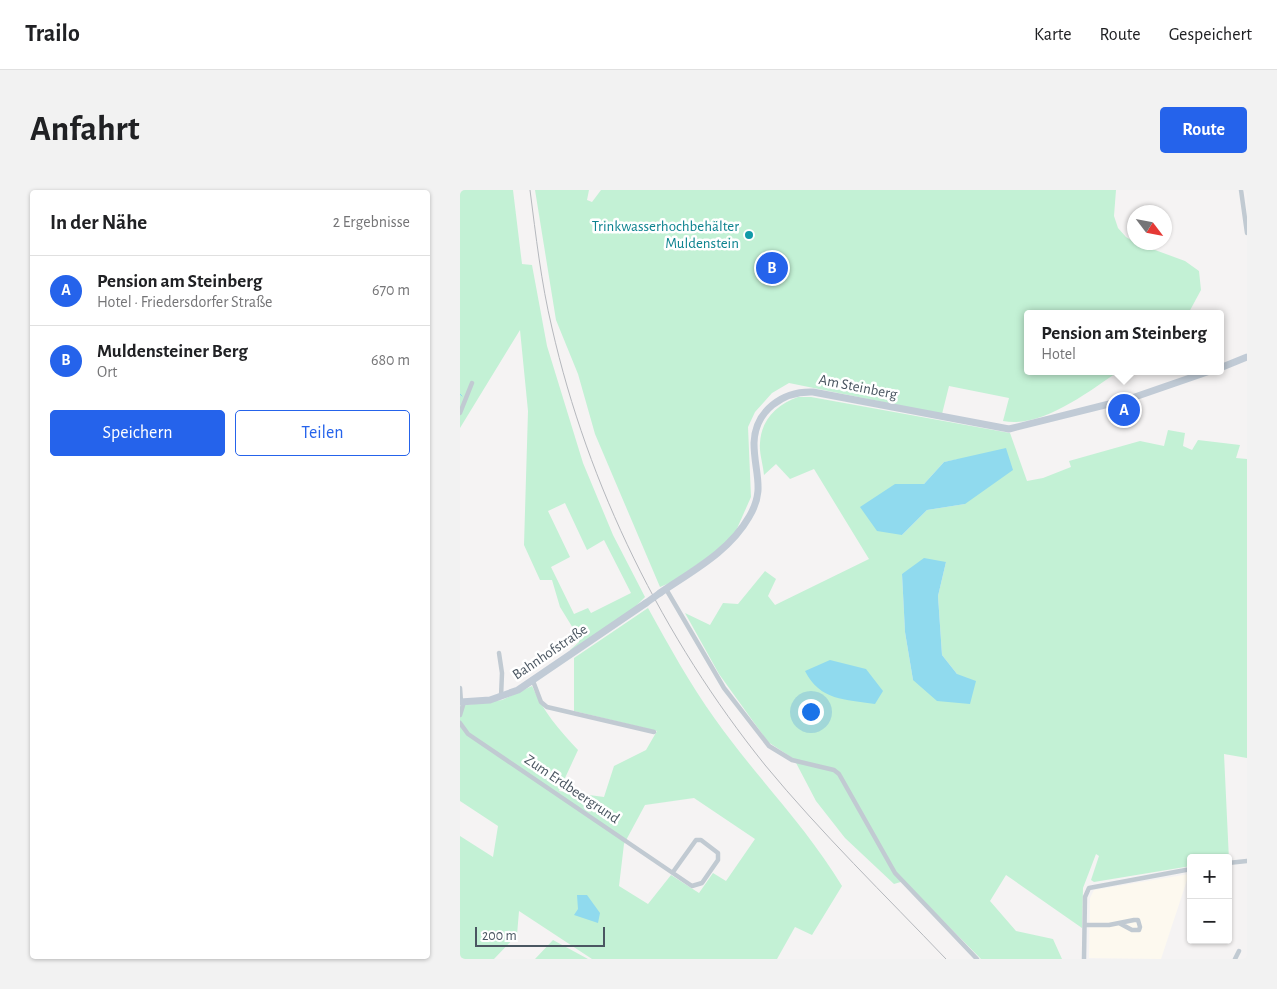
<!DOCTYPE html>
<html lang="de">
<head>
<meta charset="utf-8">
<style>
  :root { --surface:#fff; --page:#f2f2f2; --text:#202124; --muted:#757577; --line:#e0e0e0; --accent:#2563eb }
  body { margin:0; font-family:"Alegreya Sans",sans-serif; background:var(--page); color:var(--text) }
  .controls { position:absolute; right:15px; bottom:15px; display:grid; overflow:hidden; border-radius:5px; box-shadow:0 1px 4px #0004 }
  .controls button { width:45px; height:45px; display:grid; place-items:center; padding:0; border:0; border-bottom:1px solid var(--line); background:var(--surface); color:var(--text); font:25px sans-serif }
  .compass { position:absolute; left:667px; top:15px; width:45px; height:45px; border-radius:50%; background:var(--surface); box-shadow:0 1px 4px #0004; rotate:122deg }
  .scale { position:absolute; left:15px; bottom:12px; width:130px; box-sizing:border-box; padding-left:5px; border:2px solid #4a5661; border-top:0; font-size:14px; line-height:18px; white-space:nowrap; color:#4a5661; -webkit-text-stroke:4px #fff; paint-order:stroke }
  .you { position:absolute; left:350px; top:521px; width:18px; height:18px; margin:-12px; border:4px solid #fff; border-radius:50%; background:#1a73e8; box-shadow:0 0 0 8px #1a73e833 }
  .badge { display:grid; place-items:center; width:32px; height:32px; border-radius:50%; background:var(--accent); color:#fff; font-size:16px; font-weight:700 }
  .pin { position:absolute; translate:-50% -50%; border:2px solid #fff; box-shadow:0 1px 5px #0006 }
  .popup { position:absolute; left:564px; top:120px; width:200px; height:65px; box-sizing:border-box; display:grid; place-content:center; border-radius:5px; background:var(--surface); filter:drop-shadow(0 1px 4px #0005); font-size:16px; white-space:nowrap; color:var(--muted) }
  .popup b { font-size:19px; color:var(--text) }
  .popup::after { content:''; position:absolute; left:50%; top:100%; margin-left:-10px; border:10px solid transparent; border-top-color:var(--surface) }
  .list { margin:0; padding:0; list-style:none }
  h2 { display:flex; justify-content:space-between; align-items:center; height:65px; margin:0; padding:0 20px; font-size:21px }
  h2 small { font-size:16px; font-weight:400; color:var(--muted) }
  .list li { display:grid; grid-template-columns:32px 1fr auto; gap:15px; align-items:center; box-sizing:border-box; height:70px; padding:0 20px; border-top:1px solid var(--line) }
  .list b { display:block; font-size:19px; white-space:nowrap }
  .list p { margin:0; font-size:16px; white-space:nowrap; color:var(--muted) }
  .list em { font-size:16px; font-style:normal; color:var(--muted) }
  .actions { display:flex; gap:10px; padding:15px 20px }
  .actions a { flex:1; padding:11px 0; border:1px solid var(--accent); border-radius:5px; text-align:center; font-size:18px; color:var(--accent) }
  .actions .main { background:var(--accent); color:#fff }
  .map { position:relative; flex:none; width:787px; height:769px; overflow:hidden; border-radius:5px }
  header { display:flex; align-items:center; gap:30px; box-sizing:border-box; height:70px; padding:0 25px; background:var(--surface); border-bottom:1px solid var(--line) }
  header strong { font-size:24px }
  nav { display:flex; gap:28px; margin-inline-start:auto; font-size:18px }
  .intro { display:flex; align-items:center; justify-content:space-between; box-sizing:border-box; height:120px; padding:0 30px }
  h1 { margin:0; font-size:35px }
  .button { padding:12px 22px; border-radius:5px; background:var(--accent); color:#fff; font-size:18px; font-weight:700 }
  main { display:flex; gap:30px; padding:0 30px }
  aside { flex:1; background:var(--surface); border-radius:5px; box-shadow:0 1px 4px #0004 }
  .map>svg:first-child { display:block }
  .commercial { fill:#fdf9ef }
  .green { fill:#c3f1d5; fill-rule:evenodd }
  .water { fill:#90daee }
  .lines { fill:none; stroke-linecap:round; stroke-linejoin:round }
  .stream { stroke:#90daee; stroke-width:1 }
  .street { stroke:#c1cad2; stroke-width:4.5 }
  .secondary { stroke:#c1cbd6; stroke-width:7 }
  .rail { stroke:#b5b8bd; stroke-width:1 }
  .secondary-bridge { stroke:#c1cbd6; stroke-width:7 }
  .culture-dot { fill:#0f9aa8; stroke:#fff; stroke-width:2 }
  .labels { text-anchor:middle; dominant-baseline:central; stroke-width:5; stroke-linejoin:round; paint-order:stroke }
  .culture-label { font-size:15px; fill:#0d838f; stroke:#fff; text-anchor:end }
  .street-label { font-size:15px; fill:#4a5661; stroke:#fff }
</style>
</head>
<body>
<header>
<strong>Trailo</strong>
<nav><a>Karte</a><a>Route</a><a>Gespeichert</a></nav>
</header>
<div class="intro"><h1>Anfahrt</h1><a class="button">Route</a></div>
<main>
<aside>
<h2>In der Nähe<small>2 Ergebnisse</small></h2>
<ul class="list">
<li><span class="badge">A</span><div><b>Pension am Steinberg</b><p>Hotel · Friedersdorfer Straße</p></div><em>670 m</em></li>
<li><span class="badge">B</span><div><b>Muldensteiner Berg</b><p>Ort</p></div><em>680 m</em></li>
</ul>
<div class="actions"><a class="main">Speichern</a><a>Teilen</a></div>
</aside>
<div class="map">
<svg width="787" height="769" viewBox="0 0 787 769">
  <rect width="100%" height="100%" fill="#f5f3f3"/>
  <path class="commercial" d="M729 684 701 769 629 768 630 708 634 700Z"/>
  <path class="green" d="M0 0H53L62 74 72 75 87 156 123 273 153 345 185 407 174 418 112 462 110 460 119 452V448L100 417 92 390H80L64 355 68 221 60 140 0 238ZM105 313 127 360 144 350 171 403 131 423 128 418 114 424 91 377 110 367 88 321Z
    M75 0H129L127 10 132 12 141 0H656L654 26 658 38 666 47 676 53 725 71 739 81 741 100 728 124H568V181H659C628 202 581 239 543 231L549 208 489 196 482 224 329 193 312 203 295 222 288 237 291 307 275 343 258 360 212 392 200 397 135 244 118 184 96 130Z
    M338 207H351L550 243 567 291 583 288 611 277 609 271 680 251 704 256 708 240 725 243 723 256 732 260 738 250 780 255 776 268 787 269V568L764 564 769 670 768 668H731V676L634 692 631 690 639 666 636 664 623 698 622 738 546 685 530 711 556 741 593 749 602 769H521L444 691 434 694 385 648 356 611 334 569 308 552 259 484 225 423 250 435 263 413 278 414 305 381 316 389 308 406 315 415 409 369 354 279 330 289 316 274 304 285C303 274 299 263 300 253 301 230 317 214 338 207ZM499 269 505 314 467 320 442 345 435 294H464L484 272ZM486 372 478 406 482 465 497 484 453 490 445 442 442 384Z
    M188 418C209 456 230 494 255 529 296 587 346 636 382 696L352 745 335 737 317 769H132L59 721 57 745 34 769H0V646L33 667 38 636 0 611V516L42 510 72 496C83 521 99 540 118 560L99 601 144 607 154 576 186 560 197 541 114 521V468ZM234 608 295 649 266 691 253 683 239 703 211 685 188 714 159 696 164 654 185 615Z
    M93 750 128 769H75Z"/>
  <path class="water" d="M546 258 553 280 505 314 467 320 442 345 417 341 400 317 435 294H464L484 272Z
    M464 368 486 372 478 406 482 465 497 484 516 491 510 514 477 511 453 490 445 442 442 384Z
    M370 470 406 479 423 501 415 514C385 509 360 511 345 481Z
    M117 705H127L140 723 138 733 114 725 118 719Z"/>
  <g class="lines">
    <path class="stream" d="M0 204 2 206"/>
    <path class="street" d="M781 0 787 43
      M0 223 12 193
      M206 399 264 498 309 556 332 570 374 580 379 584 435 683 517 769
      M39 463 42 483 41 507
      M73 491 81 512 87 517 194 542
      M0 498 1 512
      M0 525 4 512
      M0 533 8 544 232 696 242 693 258 670V663L241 650H236L213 682
      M768 673 787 671
      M625 735H649L674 730H678L680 737 679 740H672L659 733
      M624 769 625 707 629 698 731 679
      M775 769 779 761"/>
    <path class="secondary" d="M760 178 787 167
      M200 403C232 381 269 362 289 327 306 299 294 283 294 253 295 221 322 201 353 202L549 239 669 209 750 181
      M0 512 30 510 58 500 186 413"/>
    <path class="rail" d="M70 0C76 46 81 92 92 138 128 296 203 448 305 575 361 643 425 705 486 769"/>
    <path class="secondary-bridge" d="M186 413 200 403"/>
  </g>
  <circle class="culture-dot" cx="289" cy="45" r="5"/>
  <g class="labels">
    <g class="culture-label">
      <text x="279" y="36">Trinkwasserhochbehälter<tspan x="279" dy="17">Muldenstein</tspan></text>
    </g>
    <g class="street-label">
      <text transform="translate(398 197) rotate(11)">Am Steinberg</text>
      <text transform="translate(90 462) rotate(-34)">Bahnhofstraße</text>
      <text transform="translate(112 599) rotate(34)">Zum Erdbeergrund</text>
    </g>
  </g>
</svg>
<div class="controls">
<button>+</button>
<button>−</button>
</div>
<svg class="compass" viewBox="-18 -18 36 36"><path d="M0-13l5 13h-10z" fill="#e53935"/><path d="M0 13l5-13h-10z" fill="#757577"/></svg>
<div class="scale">200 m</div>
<div class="you"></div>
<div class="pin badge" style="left:664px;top:220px">A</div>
<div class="popup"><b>Pension am Steinberg</b>Hotel</div>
<div class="pin badge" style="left:312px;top:78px">B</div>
</div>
</main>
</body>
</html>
